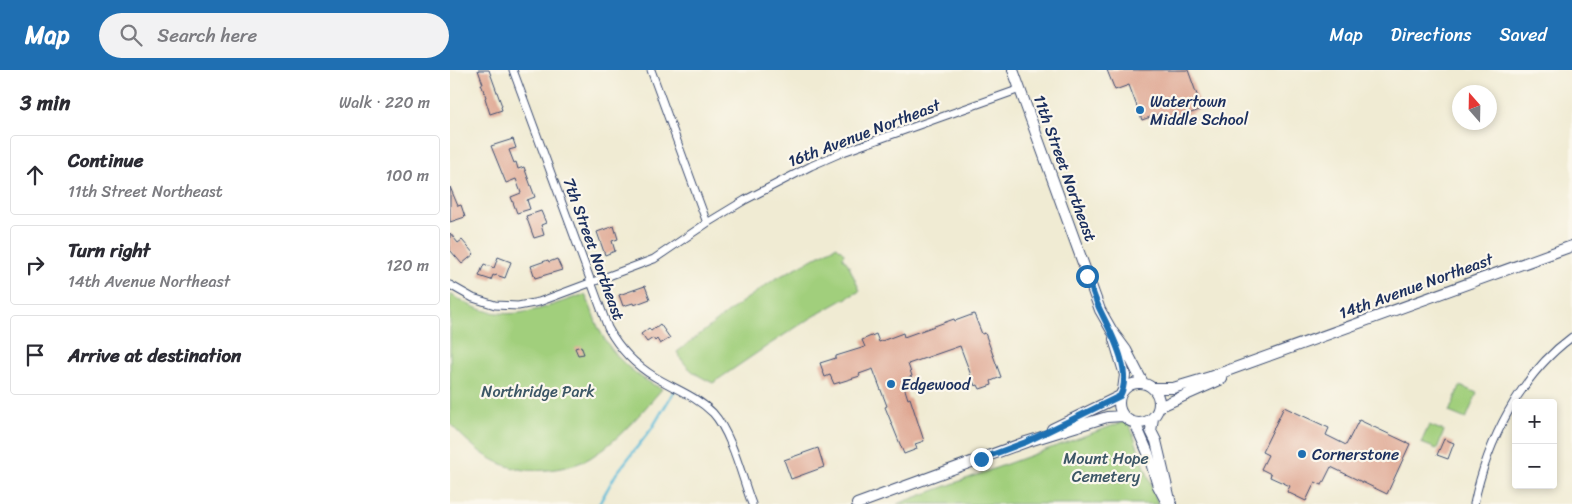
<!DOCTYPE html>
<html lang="en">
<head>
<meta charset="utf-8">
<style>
  :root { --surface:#fff; --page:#f2f2f3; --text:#2b2b33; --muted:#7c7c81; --line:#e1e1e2; --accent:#1f6fb2 }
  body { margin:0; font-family:Sriracha,sans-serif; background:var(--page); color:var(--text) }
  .controls { position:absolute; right:15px; bottom:15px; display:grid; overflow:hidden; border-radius:5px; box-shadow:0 2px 8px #0003 }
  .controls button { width:45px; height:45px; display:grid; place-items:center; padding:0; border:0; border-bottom:1px solid var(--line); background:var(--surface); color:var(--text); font:25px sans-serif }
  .compass { position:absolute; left:1002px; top:15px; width:45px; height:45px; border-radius:50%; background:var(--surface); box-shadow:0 2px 8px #0003; rotate:340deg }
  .stop { position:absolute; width:15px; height:15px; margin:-11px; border:4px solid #1f6fb2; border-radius:50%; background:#fff }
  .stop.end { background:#1f6fb2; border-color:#fff; box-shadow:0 1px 5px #0008 }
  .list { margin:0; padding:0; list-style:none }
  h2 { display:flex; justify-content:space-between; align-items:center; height:65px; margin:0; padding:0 20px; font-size:21px }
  h2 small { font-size:16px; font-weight:400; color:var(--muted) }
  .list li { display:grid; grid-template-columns:32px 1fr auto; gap:15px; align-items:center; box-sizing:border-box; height:80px; margin:0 10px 10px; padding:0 10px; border:1px solid var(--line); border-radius:5px }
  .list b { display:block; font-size:19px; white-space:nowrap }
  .list p { margin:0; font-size:16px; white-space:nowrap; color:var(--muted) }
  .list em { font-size:16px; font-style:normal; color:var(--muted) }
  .icon { flex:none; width:28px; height:28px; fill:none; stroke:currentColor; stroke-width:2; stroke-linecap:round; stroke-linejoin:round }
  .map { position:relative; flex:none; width:1122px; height:434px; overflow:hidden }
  header { display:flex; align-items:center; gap:30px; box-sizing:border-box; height:70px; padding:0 25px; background:var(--accent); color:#fff }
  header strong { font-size:24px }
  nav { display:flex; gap:28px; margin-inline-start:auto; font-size:18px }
  .search { width:350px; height:45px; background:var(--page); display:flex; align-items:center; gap:12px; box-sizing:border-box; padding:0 18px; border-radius:28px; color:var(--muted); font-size:19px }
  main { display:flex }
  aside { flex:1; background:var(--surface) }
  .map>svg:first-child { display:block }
  .green { fill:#a1cf7c; stroke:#5e7f6d }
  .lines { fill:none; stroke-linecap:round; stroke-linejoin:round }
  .stream { stroke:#5abbd9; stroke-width:2.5 }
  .building { fill:#dfa793 }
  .street-casing { stroke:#3b4b70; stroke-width:9 }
  .secondary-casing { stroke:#3b4b70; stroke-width:12 }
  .street { stroke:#fff; stroke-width:7 }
  .secondary { stroke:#fff; stroke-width:10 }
  .route { stroke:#1f6fb2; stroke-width:6 }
  .poi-dot { fill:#1f6fb2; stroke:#fbf7ec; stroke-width:2 }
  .labels { text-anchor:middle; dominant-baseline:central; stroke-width:4.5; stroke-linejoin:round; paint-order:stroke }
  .poi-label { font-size:16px; fill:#1b2f5e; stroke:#fbf7ec; text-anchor:start }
  .street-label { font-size:16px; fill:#1b2f5e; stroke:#fbf7ec }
  .park-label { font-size:16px; fill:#3c5766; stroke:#fbf7ec }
</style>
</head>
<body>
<header>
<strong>Map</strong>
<div class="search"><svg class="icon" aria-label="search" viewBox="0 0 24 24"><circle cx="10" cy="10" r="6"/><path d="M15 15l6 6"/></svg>Search here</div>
<nav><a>Map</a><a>Directions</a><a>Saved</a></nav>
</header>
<main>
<aside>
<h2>3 min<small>Walk · 220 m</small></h2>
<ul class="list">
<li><svg class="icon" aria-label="ahead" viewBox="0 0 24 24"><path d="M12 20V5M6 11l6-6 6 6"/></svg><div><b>Continue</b><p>11th Street Northeast</p></div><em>100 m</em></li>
<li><svg class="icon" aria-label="right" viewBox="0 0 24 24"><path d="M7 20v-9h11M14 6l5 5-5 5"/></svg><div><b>Turn right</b><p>14th Avenue Northeast</p></div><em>120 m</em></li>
<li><svg class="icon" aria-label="arrive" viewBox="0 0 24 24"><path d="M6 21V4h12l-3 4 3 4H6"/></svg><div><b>Arrive at destination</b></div></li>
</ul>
</aside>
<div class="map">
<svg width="1122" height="434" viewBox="0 0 1122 434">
  <rect width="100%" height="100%" fill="#fbf7ec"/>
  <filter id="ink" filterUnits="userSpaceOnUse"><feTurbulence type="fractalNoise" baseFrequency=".02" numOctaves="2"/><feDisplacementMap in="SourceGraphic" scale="10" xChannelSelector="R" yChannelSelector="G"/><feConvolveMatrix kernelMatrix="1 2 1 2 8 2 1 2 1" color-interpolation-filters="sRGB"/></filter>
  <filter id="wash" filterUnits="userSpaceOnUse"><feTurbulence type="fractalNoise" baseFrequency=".0096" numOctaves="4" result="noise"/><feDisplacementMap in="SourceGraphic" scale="20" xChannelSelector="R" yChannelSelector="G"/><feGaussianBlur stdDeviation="1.12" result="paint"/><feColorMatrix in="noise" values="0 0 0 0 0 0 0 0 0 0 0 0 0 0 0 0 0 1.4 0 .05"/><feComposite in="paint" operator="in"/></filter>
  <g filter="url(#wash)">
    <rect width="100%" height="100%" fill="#f0ebd3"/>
    <path class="green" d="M387 176 394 183 393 188 398 194 410 221C358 247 311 280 263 313 246 305 236 299 227 282L289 234 325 209Z
      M0 224C48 256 80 243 129 226L135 225C142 237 144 250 150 261 164 288 185 306 212 319 190 344 168 371 140 388 132 393 121 396 111 398 80 404 54 400 28 380 18 372 9 363 0 354Z
      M1010 316 1027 323 1016 349 999 342Z
      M678 350 708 434H447Z
      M979 355 994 361 987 379 971 373Z"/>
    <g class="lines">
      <path class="stream" d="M149 434 166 404 202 358 226 318"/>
    </g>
    <g id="blocks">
      <path class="building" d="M28 0H39L52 36 51 37 52 40 40 44 35 28 36 27 31 14H33Z
        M657 0H738L752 39 717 52 716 48 711 50 709 44 692 50 679 15 665 20Z
        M63 69 66 78 59 80 64 93 66 92 68 99 74 97 85 127 77 130 80 139 67 143 61 127 71 123 66 109 56 113 41 76Z
        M0 117 8 136 11 135 15 147 0 152Z
        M91 141 96 153 91 155 94 165 84 168 76 146Z
        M164 156 168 169 162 171 165 181 155 185 147 162Z
        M0 163 8 173 12 170 24 184 12 194 0 180Z
        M48 187 61 192 55 208 46 205 45 206 43 205 41 210 29 206 34 194 44 198Z
        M107 189 112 200 85 208 81 196 98 190 99 192Z
        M195 216 200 229 184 235 183 233 173 236 169 225Z
        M524 244 532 264 535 263 551 307 541 311 542 315 530 319 528 315 525 316 510 276 458 294 462 306 452 310 458 329 460 328 474 371 465 374 467 379 454 384 435 337 437 336 423 299 409 304 410 306 384 314 380 305 375 307 370 293 386 288V286L415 277 412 270 426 264 429 272 453 263 454 267 504 249 505 251Z
        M210 254 220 268 210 274 207 269 205 271 203 268 197 272 191 264 199 258 201 261Z
        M131 276 134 284 128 285 125 278Z
        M834 337 879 358 876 365 896 375 909 350 960 374 937 424 881 397 872 415 865 412 856 431 837 422 840 416 820 407 821 404 811 399 818 385 812 382Z
        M994 369 1004 373 998 389 987 385Z
        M368 378 374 397 341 409 334 390Z"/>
    </g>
  </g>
  <g filter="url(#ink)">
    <use href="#blocks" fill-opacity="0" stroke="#3b4b70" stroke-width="1"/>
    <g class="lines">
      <defs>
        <path id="street" d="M63 0 158 258C169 278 185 295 205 307 225 319 246 326 263 343 282 364 292 408 302 434
          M201 0 257 153
          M0 215 23 228 45 235 68 236 89 232 204 189 257 153 295 130 361 96 393 82 570 19
          M1024 434C1037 372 1070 305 1122 267"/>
        <path id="secondary" d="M563 0 650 240 662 261 676 280 693 313
          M664 269 675 305 673 320
          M669 333a20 20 0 1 1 40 0a20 20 0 1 1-40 0Z
          M703 318H723L760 307 1122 176
          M709 337 772 309
          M703 348 701 361 706 371 721 434
          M685 353 698 383 708 416 717 433
          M602 359 670 326
          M407 434 576 372 657 347 673 346"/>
      </defs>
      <use href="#street" class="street-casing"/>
      <use href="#secondary" class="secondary-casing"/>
      <use href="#street" class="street"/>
      <use href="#secondary" class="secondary"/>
    </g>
  </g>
  <g class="lines" filter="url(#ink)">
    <path class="route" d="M531 389 576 372 670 326C683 302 662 265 651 242 645 230 642 218 637 206"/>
  </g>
  <g class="poi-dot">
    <circle cx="690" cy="40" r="5"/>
    <circle cx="441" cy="314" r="5"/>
    <circle cx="852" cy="384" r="5"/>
  </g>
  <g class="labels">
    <g class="poi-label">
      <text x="700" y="31">Watertown<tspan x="700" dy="18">Middle School</tspan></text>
      <text x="451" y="314">Edgewood</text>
      <text x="862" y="384">Cornerstone</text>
    </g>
    <g class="street-label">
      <text transform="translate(414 63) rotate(-21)">16th Avenue Northeast</text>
      <text transform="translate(615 98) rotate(70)">11th Street Northeast</text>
      <text transform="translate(144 179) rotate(70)">7th Street Northeast</text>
      <text transform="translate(966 216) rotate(-20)">14th Avenue Northeast</text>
    </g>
    <g class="park-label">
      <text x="88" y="321">Northridge Park</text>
      <text x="656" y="388">Mount Hope<tspan x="656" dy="18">Cemetery</tspan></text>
    </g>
  </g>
</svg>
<div class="controls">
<button>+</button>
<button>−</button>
</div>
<svg class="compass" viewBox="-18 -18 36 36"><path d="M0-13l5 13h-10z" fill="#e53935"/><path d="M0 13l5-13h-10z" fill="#7c7c81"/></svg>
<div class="stop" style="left:637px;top:206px"></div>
<div class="stop end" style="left:531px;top:389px"></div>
</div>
</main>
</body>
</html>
